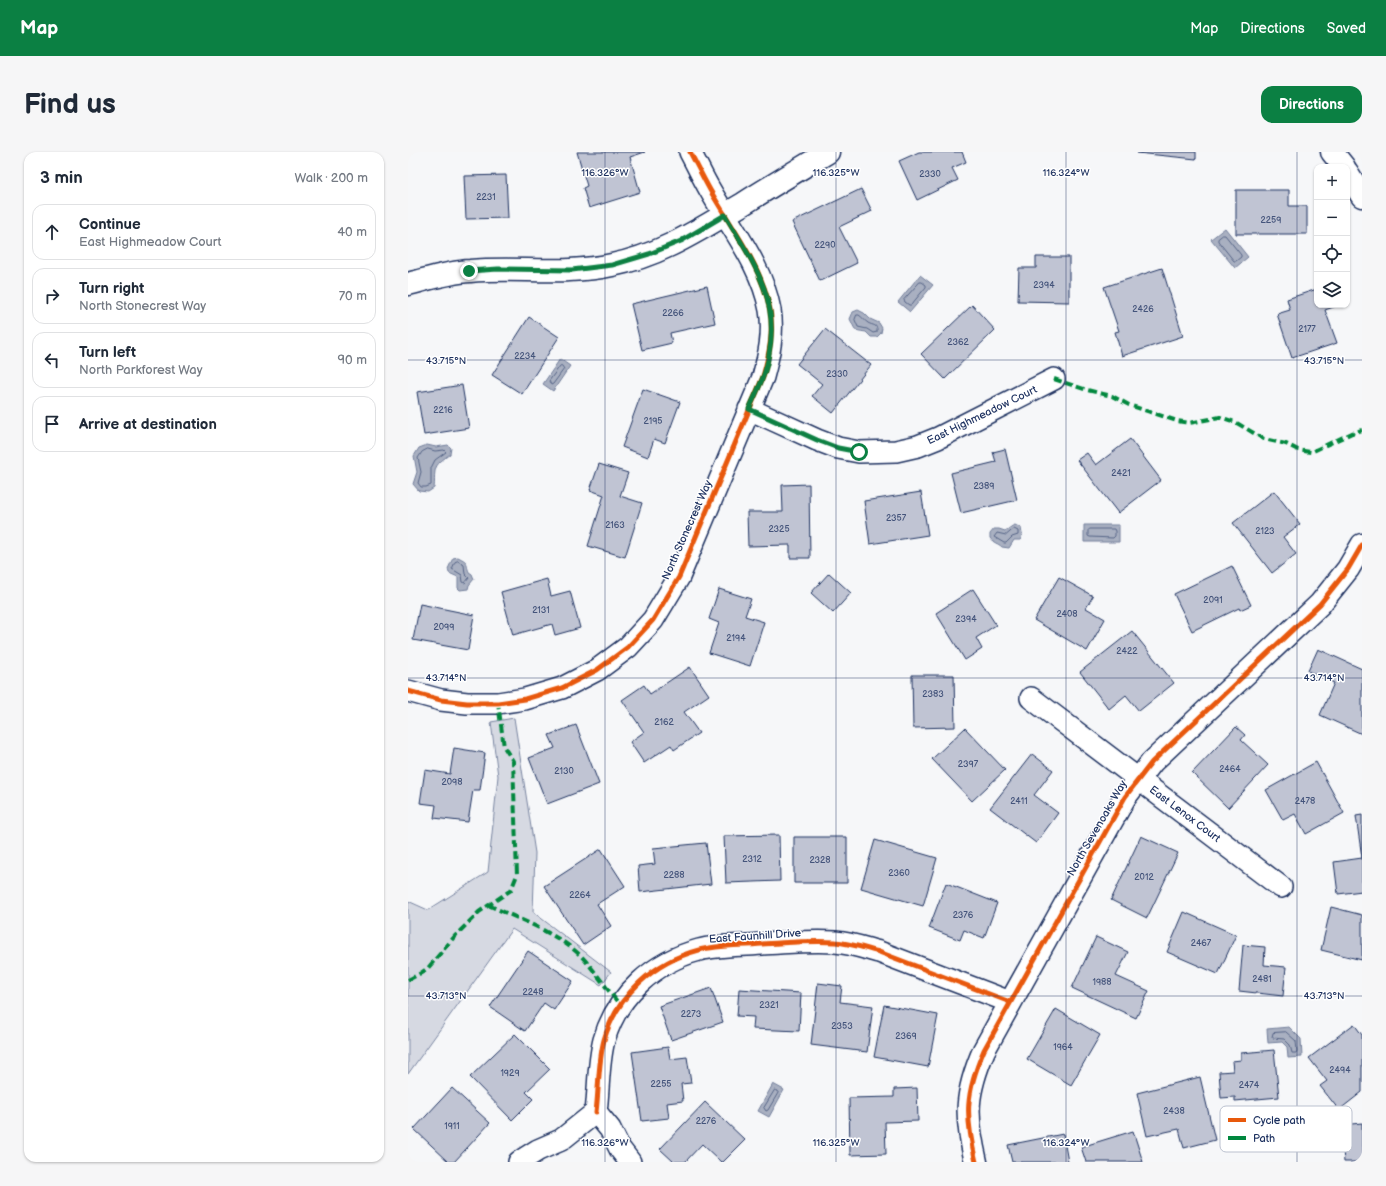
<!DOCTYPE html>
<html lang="en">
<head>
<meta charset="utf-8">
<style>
  :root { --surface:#fff; --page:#f6f6f7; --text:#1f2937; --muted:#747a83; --line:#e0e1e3; --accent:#0b8043 }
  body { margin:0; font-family:"Balsamiq Sans",sans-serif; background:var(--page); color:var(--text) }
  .controls { position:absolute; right:12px; top:12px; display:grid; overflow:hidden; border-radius:8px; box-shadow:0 1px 3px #0004 }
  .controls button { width:36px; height:36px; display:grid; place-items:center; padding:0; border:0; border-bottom:1px solid var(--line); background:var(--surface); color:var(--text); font:20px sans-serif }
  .stop { position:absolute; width:12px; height:12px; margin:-9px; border:3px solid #0b8043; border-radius:50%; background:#fff }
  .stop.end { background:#0b8043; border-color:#fff; box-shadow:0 1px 4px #0008 }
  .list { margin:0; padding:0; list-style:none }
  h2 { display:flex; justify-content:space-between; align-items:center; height:52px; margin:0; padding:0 16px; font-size:17px }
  h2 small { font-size:13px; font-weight:400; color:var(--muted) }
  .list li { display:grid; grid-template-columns:26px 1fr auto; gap:12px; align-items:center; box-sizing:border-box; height:56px; margin:0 8px 8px; padding:0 8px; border:1px solid var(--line); border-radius:12px }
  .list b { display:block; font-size:15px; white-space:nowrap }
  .list p { margin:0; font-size:13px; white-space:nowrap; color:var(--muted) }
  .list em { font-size:13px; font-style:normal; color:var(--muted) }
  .icon { flex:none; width:22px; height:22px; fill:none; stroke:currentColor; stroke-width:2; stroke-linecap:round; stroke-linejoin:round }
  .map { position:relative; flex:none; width:954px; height:1010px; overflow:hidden; border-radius:12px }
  header { display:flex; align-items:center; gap:24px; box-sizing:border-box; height:56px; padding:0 20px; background:var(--accent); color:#fff }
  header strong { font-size:19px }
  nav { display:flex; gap:22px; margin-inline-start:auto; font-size:14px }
  .intro { display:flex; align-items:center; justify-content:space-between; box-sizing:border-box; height:96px; padding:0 24px }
  h1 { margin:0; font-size:28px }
  .button { padding:10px 18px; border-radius:12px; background:var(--accent); color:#fff; font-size:14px; font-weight:700 }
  main { display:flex; gap:24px; padding:0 24px }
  aside { flex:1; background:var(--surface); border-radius:12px; box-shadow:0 1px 3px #0004 }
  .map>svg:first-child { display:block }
  .green { fill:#d6d9e2; stroke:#7884a0 }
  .water { fill:#a9b0c1; stroke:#707c99 }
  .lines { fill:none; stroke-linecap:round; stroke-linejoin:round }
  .shore { stroke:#546386; stroke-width:1 }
  .building { fill:#c0c4d3; stroke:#1b2f5e }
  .minor-casing { stroke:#1b2f5e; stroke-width:24 }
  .tertiary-casing { stroke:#1b2f5e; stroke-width:25 }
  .minor { stroke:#fff; stroke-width:21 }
  .tertiary { stroke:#fff; stroke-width:22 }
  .quiet { stroke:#00873e; stroke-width:4; stroke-dasharray:8 4; stroke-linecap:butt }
  .cycleway-casing { stroke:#fff; stroke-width:8 }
  .cycleway { stroke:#e8590c; stroke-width:5 }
  .route { stroke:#0b8043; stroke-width:5 }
  .ticks { fill:none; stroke:#1b2f5e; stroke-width:1; stroke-opacity:0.45 }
  .labels { text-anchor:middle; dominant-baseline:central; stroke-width:3; stroke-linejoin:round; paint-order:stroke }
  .number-label { font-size:9px; fill:#44547b }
  .street-label { font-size:11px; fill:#1b2f5e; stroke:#fff }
  .key { fill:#fff; stroke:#bbc1cf; stroke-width:1 }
  .key-label { font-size:11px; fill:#1b2f5e }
  .ticks-label { font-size:10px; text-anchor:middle; fill:#1b2f5e; stroke:#fff; stroke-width:3; stroke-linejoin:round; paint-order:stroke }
</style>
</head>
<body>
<header>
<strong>Map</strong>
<nav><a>Map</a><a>Directions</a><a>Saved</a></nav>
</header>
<div class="intro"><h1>Find us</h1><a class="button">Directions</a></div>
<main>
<aside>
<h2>3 min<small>Walk · 200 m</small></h2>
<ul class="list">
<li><svg class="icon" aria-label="ahead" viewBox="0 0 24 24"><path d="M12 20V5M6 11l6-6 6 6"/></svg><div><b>Continue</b><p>East Highmeadow Court</p></div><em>40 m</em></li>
<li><svg class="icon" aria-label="right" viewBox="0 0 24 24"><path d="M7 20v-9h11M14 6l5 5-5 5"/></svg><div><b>Turn right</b><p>North Stonecrest Way</p></div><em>70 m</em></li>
<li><svg class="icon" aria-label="left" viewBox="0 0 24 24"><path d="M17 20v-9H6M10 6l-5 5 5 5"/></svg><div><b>Turn left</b><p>North Parkforest Way</p></div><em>90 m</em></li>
<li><svg class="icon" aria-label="arrive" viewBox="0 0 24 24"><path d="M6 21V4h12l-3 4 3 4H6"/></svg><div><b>Arrive at destination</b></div></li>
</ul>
</aside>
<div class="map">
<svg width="954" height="1010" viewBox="0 0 954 1010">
  <rect width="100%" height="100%" fill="#f6f7f9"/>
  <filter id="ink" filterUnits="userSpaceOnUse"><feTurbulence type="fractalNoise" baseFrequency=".025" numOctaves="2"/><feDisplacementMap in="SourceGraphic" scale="8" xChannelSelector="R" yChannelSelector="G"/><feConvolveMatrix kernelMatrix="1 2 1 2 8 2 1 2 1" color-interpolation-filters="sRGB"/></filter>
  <g filter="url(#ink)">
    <path class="green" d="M106 566 127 701 125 760 203 820 193 833 104 777 0 922V749L20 758 80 720 90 624 83 570Z"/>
    <path class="water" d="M817 76 840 105 827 116 803 87Z
      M512 123 525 133 502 160 490 150Z
      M450 158 456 161 462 167 471 171 474 176 473 181 469 185H463L458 180C445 178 448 179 442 167L445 160Z
      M152 207 162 214 145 239 135 232Z
      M19 293 28 295 40 293 43 296 42 302C36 307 28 311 27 319 26 325 27 330 26 336L20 340 11 339 5 332 9 320 6 304 11 296Z
      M607 373 613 376 614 382 613 388H606L601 396 594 395C590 391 585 391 582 386V382L586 377H591L597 379C601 377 603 374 607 373Z
      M676 373H711V390H676Z
      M50 405C62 411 57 410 61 420L64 422 66 427 61 433 60 437 52 438 50 436V425L41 421 40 417 45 406Z
      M881 875 893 887 894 905 880 906 879 895 874 890 860 891 859 877Z
      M365 932 376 938 361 965 350 959Z"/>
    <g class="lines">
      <path class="shore" d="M815 83H817L833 103V105L828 109H826L810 89V87Z
        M512 130H514L518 133V135L503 153H501L497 150 496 148Z
        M449 163H451C454 165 457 169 460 171 465 174 470 172 469 180L465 181 459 177 450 175 447 168Z
        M154 214 156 217 145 232 143 233 141 229 152 214Z
        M20 297 27 299 36 298 38 300 27 308 23 316V333L18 335H13L10 331 13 320 10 306 14 300Z
        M606 377 610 379V383L604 385 598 391H596L586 385 589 381 598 383Z
        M682 377H706L707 379V384L705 386 682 385 680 384V379Z
        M50 409 56 413 57 422 61 426 57 431 55 430 54 423 44 417 47 410Z
        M878 880 888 889 889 899 888 901H884L882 893 876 887 865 886 864 885 865 881Z
        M367 938 370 939V941L360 958 358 959 356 956Z"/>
    </g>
    <path class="building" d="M169 0H237L222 5 232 40 181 56 175 36 179 34Z
      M511 0H554L558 10 544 16 550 28 509 48 491 9Z
      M730 0H788V7L729 1Z
      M98 23 100 66 58 67 56 24Z
      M453 37 464 59 431 75 449 111 412 129 384 70Z
      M828 38H881V54H899V82H828Z
      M628 105H661V150L610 149 611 116H628Z
      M754 116 775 184 714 204 707 180 711 179 696 135Z
      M299 134 307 171 262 181 264 191 234 198 223 152Z
      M909 137V153H931L917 158 929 191 884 206 869 162 882 158 879 147Z
      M564 153 587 178 537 227 513 202Z
      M121 165 151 185 114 242 84 223Z
      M417 177 463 213 425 261 404 244 414 232 389 212Z
      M54 233 61 276 16 283 9 240Z
      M235 237 272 250 257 291 246 287 240 305 214 295Z
      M722 287 753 328 710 361 669 308 679 301 688 313Z
      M597 297 609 348 553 361 543 321 588 310 585 300Z
      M191 312 220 321 212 344 234 351 217 405 180 394 196 343 182 338Z
      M401 332 402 406H382V393L340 394 339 360H375L374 333Z
      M866 339 892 372 875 385 888 402 864 421 825 371Z
      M513 340 520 383 462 392 456 349Z
      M824 414 843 453 832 458 831 456 784 479 766 442Z
      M421 421 443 441 425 461 403 441Z
      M651 425 685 444 678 456 697 467 679 499 626 468Z
      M139 427 143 444 162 439 172 476 147 483 144 472 105 483 93 440Z
      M311 437 343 447 337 464 356 470 342 514 301 501 311 471 301 467Z
      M565 437 588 473 568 486 574 497 557 508 528 461Z
      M12 452 66 463 60 498 5 488Z
      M724 479 766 531 731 559 718 543 701 557 672 520Z
      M910 497 954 517V582L912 563 926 531 900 519Z
      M282 515 301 543 276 560 291 581 266 598 263 593 236 611 222 590 236 580 214 548 236 533 242 542Z
      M504 523H546L547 575 505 576Z
      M168 573 191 632 139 652 121 606 147 596 141 583Z
      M828 575 837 583 833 588 860 613 820 656 784 621Z
      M557 576 597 618 564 649 524 607Z
      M46 596 77 601 72 638H65L60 670 26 666 28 653 12 651 17 618 42 622Z
      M624 602 645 618 626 643 650 661 628 691 582 656Z
      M908 610 936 661 898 682 887 662 875 668 858 638Z
      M954 663V739L930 742 926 710 954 706 948 664Z
      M371 683 372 729 318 731 316 684Z
      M733 684 770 701 739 766 703 748Z
      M386 685H439V731H386Z
      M467 688 529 706 515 754 453 736Z
      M298 691 303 732 232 740 230 714 247 712 245 696Z
      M193 697 217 734 189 752 203 774 175 793 136 734Z
      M538 731 589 751 576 786 556 778 552 788 521 776Z
      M923 755 954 763V808L913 798Z
      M776 760 828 783 810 822 759 800Z
      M688 785 720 800 708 824 741 839 728 866 664 836Z
      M835 793 857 795 856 813 878 815 875 844 831 839Z
      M120 799 165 829 146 858 136 851 117 879 82 855Z
      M410 831 434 834 432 850 465 854 459 900 403 893Z
      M303 836 315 870 263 888 251 854Z
      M331 837 393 841 391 879 345 877 346 865 329 864Z
      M476 853 530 863 520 915 466 905Z
      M648 857 692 883 663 933 619 907Z
      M946 872 954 883V940L931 958 912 934 919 929 901 906Z
      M107 882 142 917 118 940 125 947 104 968 62 925Z
      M260 895 262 907 279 905 283 931 273 932 275 949 259 951 261 966 234 969 224 900Z
      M866 898 871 945 827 949V945L813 946 811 920 825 919 824 909 833 908V901Z
      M792 925 807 988 776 996 771 977 739 984 729 941Z
      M44 936 82 971 46 1010H41L6 977Z
      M509 936 510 969 477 970 478 1002 442 1003 441 946 486 945V937Z
      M297 950 337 988 315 1010H313L294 992 277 1010H266L252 997Z
      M954 971V1010H936L933 973Z
      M725 979 735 1010H678L673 995Z
      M655 982 660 1010H604L600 993Z"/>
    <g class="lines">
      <defs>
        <path id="minor" d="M341 257 409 288 430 296 451 300 488 299 510 294 530 286 646 227
          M0 539 33 548 59 551H90L117 547 154 536 189 518 220 495 245 468 271 425 355 225C361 203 366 181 362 158 354 114 324 77 302 38 295 26 289 13 282 0
          M623 546 873 735
          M188 960C191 936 190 911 196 888 209 843 246 810 291 798 311 793 333 794 354 792 378 791 402 788 427 790 442 791 456 796 471 800L602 850
          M188 960 202 977 212 997 222 1010
          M111 1010 130 998 153 988 188 960"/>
        <path id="tertiary" d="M924 0 936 15
          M939 20 954 44
          M0 132C20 127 41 120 62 119 109 115 157 123 204 113 254 103 292 77 335 52 363 34 392 17 420 0
          M568 1010C557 964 557 942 576 898L717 645 744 610 912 452 940 417 954 393"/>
      </defs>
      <use href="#minor" class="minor-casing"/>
      <use href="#tertiary" class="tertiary-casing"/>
      <use href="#minor" class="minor"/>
      <use href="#tertiary" class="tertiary"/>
      <path class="quiet" d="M646 227 679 238 704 244 721 253 769 269 781 271 812 265 827 270 856 287 878 292 890 298 903 300 944 281 954 278
        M80 753C111 767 147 780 172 803 187 818 199 838 213 854
        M0 828 13 821 20 816 47 784 71 760 103 738 109 723 105 609 96 595 90 551"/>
      <defs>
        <path id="cycleway" d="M0 539 33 548 59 551H90L117 547 154 536 189 518 220 495 245 468 271 425 355 225C361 203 366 181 362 158 354 114 324 77 302 38 295 26 289 13 282 0
          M188 960C191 936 190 911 196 888 209 843 246 810 291 798 311 793 333 794 354 792 378 791 402 788 427 790 442 791 456 796 471 800L602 850
          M568 1010C557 964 557 942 576 898L717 645 744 610 912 452 940 417 954 393"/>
      </defs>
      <use href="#cycleway" class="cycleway-casing"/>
      <use href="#cycleway" class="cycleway"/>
    </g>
  </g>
  <g class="lines" filter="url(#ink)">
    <path class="route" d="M61 119 90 117 164 118 204 113 241 102 273 89 317 63C344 109 372 146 361 202 358 222 349 240 341 257L409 288 430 296 451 300"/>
  </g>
  <path class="ticks" d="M197 0V1010M428 0V1010M658 0V1010M889 0V1010M0 208H954M0 526H954M0 844H954"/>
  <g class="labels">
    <g class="number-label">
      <text x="522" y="22">2330</text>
      <text x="78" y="45">2231</text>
      <text x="863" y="68">2259</text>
      <text x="417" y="93">2290</text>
      <text x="636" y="133">2394</text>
      <text x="735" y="157">2426</text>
      <text x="265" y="161">2266</text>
      <text x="899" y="177">2177</text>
      <text x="550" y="190">2362</text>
      <text x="117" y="204">2234</text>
      <text x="429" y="222">2330</text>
      <text x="35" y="258">2216</text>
      <text x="245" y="269">2195</text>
      <text x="713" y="321">2421</text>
      <text x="576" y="334">2389</text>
      <text x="488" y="366">2357</text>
      <text x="207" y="373">2163</text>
      <text x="371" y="377">2325</text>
      <text x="857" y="379">2123</text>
      <text x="805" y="448">2091</text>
      <text x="133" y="458">2131</text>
      <text x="659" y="462">2408</text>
      <text x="558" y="467">2394</text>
      <text x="36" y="475">2099</text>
      <text x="328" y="486">2194</text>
      <text x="719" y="499">2422</text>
      <text x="525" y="542">2383</text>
      <text x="256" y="570">2162</text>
      <text x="560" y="612">2397</text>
      <text x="822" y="617">2464</text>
      <text x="156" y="619">2130</text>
      <text x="44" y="630">2098</text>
      <text x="611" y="649">2411</text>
      <text x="897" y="649">2478</text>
      <text x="344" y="707">2312</text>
      <text x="412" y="708">2328</text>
      <text x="491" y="721">2360</text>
      <text x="266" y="723">2288</text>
      <text x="736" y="725">2012</text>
      <text x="172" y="743">2264</text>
      <text x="555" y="763">2376</text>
      <text x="793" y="791">2467</text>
      <text x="854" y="827">2481</text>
      <text x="694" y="830">1988</text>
      <text x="125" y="840">2248</text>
      <text x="361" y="853">2321</text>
      <text x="283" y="862">2273</text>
      <text x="434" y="874">2353</text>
      <text x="498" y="884">2369</text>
      <text x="655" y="895">1964</text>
      <text x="932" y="918">2494</text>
      <text x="102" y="921">1929</text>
      <text x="253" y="932">2255</text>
      <text x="841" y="933">2474</text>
      <text x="766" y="959">2438</text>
      <text x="298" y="969">2276</text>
      <text x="44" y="974">1911</text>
    </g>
    <g class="street-label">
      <text transform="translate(574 263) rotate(-26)">East Highmeadow Court</text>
      <text transform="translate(279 378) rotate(-66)">North Stonecrest Way</text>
      <text transform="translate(777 662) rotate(37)">East Lenox Court</text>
      <text transform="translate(689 676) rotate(-60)">North Sevenoaks Way</text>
      <text transform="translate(347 784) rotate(-4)">East Faunhill Drive</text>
    </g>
  </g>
  <rect x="812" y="954" width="132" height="46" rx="6" class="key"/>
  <rect x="820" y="966" width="18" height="4" fill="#e8590c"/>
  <rect x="820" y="984" width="18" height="4" fill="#00873e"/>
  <g class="key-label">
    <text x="845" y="972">Cycle path</text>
    <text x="845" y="990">Path</text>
  </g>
  <g class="ticks-label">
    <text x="197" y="24">116.326°W</text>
    <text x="428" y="24">116.325°W</text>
    <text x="658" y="24">116.324°W</text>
    <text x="38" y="212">43.715°N</text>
    <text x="916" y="212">43.715°N</text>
    <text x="38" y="529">43.714°N</text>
    <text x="916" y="529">43.714°N</text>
    <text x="38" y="847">43.713°N</text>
    <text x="916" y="847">43.713°N</text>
    <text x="197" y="994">116.326°W</text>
    <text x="428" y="994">116.325°W</text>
    <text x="658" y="994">116.324°W</text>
  </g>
</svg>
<div class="controls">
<button>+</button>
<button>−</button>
<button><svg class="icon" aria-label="locate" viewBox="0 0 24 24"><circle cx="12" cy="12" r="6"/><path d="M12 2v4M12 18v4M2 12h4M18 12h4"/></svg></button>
<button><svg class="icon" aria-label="layers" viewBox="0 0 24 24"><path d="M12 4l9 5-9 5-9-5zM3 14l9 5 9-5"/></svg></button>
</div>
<div class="stop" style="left:451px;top:300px"></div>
<div class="stop end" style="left:61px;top:119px"></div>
</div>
</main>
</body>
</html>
